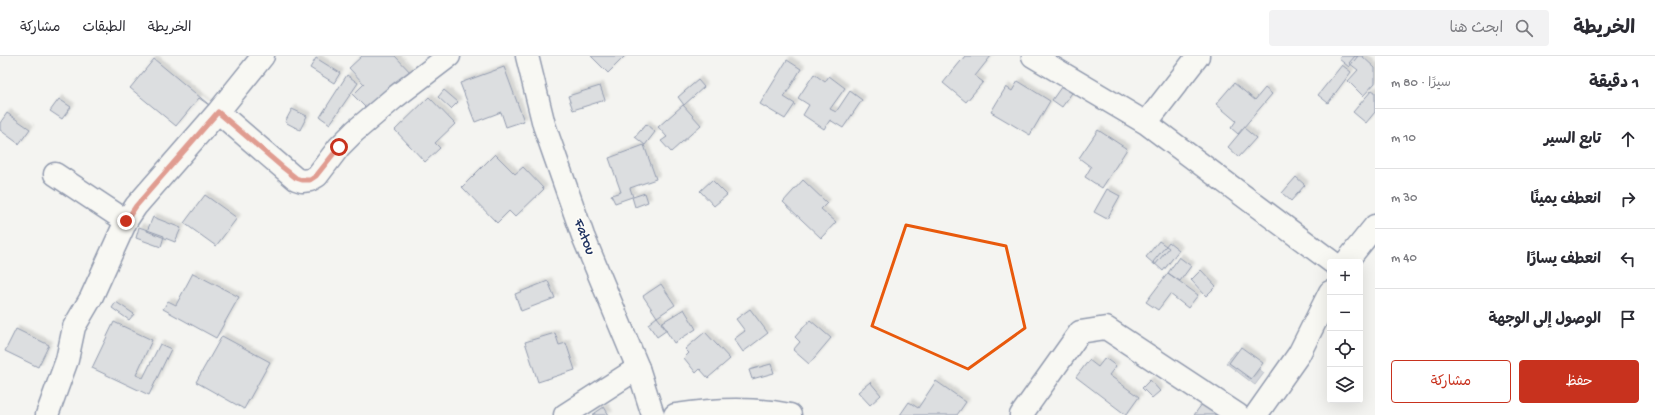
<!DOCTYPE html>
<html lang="ar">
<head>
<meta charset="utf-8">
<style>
  :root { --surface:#fff; --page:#f2f2f3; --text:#2b2b33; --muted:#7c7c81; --line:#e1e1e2; --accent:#c8321e }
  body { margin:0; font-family:"Gochi Hand","Playpen Sans Arabic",sans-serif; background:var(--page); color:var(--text); direction:rtl }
  .controls { position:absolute; right:12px; bottom:12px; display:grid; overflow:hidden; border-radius:4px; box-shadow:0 4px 16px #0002 }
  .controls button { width:36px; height:36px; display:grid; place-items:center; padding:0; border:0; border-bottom:1px solid var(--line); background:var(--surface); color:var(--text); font:20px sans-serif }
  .stop { position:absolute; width:12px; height:12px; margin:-9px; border:3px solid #c8321e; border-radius:50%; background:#fff }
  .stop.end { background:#c8321e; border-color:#fff; box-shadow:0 1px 4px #0008 }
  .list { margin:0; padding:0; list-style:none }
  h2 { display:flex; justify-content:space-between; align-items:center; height:52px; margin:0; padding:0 16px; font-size:17px }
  h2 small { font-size:13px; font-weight:400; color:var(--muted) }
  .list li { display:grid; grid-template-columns:26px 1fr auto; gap:12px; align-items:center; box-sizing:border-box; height:60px; padding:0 16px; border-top:1px solid var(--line) }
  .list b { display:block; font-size:15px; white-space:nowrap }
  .list em { font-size:13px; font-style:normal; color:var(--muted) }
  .actions { display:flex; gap:8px; padding:12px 16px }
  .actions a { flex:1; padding:9px 0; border:1px solid var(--accent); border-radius:4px; text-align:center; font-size:14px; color:var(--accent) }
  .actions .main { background:var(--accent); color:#fff }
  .icon { flex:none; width:22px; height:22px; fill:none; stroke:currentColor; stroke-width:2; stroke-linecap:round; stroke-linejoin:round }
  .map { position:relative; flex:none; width:1375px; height:359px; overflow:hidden; direction:ltr }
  header { display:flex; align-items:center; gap:24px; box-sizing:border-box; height:56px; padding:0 20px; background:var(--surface); border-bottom:1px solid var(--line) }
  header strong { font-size:19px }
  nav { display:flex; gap:22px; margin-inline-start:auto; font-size:14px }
  .search { width:280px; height:36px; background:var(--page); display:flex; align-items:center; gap:10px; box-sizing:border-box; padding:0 14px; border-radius:4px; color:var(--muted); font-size:15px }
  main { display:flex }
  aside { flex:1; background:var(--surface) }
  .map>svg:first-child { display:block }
  .water { fill:#aab0bf; stroke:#717c98 }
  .building { fill:#bfc3cc; stroke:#1b2f5e; filter:url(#shadow) }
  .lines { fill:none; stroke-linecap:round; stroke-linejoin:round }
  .minor-casing { stroke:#1b2f5e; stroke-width:25 }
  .tertiary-casing { stroke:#1b2f5e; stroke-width:25 }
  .minor { stroke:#fdfcf7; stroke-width:22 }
  .tertiary { stroke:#fdfcf7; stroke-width:22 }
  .route { stroke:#c8321e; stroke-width:5 }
  .marked { fill:none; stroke:#e8590c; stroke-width:3; stroke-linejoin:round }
  .labels { text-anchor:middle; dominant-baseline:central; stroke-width:3.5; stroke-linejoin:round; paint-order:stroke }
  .street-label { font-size:15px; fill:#1b2f5e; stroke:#fdfcf7 }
</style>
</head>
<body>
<header>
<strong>الخريطة</strong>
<div class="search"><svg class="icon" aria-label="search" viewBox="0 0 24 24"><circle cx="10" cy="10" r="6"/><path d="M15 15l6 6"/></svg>ابحث هنا</div>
<nav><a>الخريطة</a><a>الطبقات</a><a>مشاركة</a></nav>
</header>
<main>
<aside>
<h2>1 دقيقة<small>سيرًا · 80 m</small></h2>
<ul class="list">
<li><svg class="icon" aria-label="ahead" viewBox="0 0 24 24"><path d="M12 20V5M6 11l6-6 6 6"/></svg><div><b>تابع السير</b></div><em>10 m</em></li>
<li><svg class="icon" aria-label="right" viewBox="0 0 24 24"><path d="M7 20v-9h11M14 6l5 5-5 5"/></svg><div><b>انعطف يمينًا</b></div><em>30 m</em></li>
<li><svg class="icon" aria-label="left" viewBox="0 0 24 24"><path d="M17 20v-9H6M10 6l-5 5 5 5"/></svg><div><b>انعطف يسارًا</b></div><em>40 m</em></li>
<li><svg class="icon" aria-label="arrive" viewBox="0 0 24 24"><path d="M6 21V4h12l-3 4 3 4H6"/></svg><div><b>الوصول إلى الوجهة</b></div></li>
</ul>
<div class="actions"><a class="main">حفظ</a><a>مشاركة</a></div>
</aside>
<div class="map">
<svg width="1375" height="359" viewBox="0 0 1375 359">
  <defs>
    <filter id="shadow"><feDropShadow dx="3.5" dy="-3.5" stdDeviation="1" flood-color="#0004"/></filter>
  </defs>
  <rect width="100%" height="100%" fill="#f4f4f1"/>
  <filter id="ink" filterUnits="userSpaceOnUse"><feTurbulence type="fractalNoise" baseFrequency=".025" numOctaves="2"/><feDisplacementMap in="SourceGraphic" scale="8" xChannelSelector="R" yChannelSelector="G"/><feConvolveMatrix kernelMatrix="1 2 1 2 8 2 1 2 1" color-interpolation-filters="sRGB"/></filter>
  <g filter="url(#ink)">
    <path class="water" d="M1236 295 1264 317 1255 329 1226 307Z"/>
    <path class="building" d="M362 0H395L413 19 372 58 353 39 364 28 349 12Z
      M591 0H625L608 17Z
      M965 0H991L975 20 983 26 966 46 943 27Z
      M1341 0H1358L1349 11 1339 3Z
      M1355 0H1362L1375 12V27L1363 40 1348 25 1358 14 1349 7Z
      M316 2 340 17 334 27 310 12Z
      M154 3 213 52 199 42 176 70 130 32Z
      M787 4 801 13 784 41 795 48 785 63 760 48Z
      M1342 9 1351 16 1328 47 1318 39Z
      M504 11 524 65 506 71 501 56 475 66 460 27Z
      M814 18 825 26 829 20 845 32 830 53 836 56 850 35 862 44 843 72 830 64 824 73 803 59 809 49 798 42Z
      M347 19 358 27 330 68 320 61Z
      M698 24 704 31 684 49 678 41Z
      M1018 25 1050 45 1030 79 991 56 1006 31 1012 35Z
      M1064 27 1074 34 1062 51 1052 44Z
      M1234 27 1255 44 1265 32 1272 38 1238 78 1231 72 1236 65 1216 48Z
      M600 30 605 44 573 54 568 40Z
      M444 34 458 46 451 53 438 41Z
      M1372 34 1375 36V56L1366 67 1353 56Z
      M429 41 455 68 435 87 440 92 425 106 395 74Z
      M59 43 71 51 62 63 50 55Z
      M683 49 701 69 671 96 661 85 667 81 658 71Z
      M292 53 307 60 300 74 285 66Z
      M7 57 30 73 19 88 0 74V67Z
      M646 68 655 76 645 89 635 81Z
      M1244 72 1256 82 1239 101 1228 91Z
      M1098 74 1127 93 1102 132 1085 121 1091 111 1079 102Z
      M644 89 656 123 630 132 633 141 645 137 648 146 635 151 632 141 615 147 611 139 621 136 609 102Z
      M495 98 515 118 523 111 544 133 515 161 509 155 497 167 462 131Z
      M1296 121 1305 129 1291 145 1282 137Z
      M712 124 727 139 714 150 700 135Z
      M803 124 827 147 821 153 836 166 821 182 783 146Z
      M1107 133 1120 140 1107 163 1094 156Z
      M205 139 237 162 216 190 184 167Z
      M153 161 181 172 175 186 147 175Z
      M139 171 164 180 161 191 136 182Z
      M1159 185 1169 192 1155 209 1146 201Z
      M1169 186 1179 194 1163 215 1153 206Z
      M1179 201 1191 210 1180 225 1168 217Z
      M1201 214 1216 230 1206 240 1191 224Z
      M193 217 239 241 216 282 163 253 168 245 176 249Z
      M1168 217 1198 239 1188 252 1170 238 1158 254 1146 246Z
      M548 225 555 242 521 255 515 238Z
      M661 228 675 249 657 261 643 240Z
      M116 246 134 258 129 264 112 252Z
      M684 253 696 273 674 287 661 267Z
      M750 253 768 277 743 296 734 283 745 275 736 263Z
      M657 261 667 274 657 281 648 268Z
      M810 264 831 282 809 308 793 294 800 286 795 281Z
      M114 266 152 284 136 319 143 322 160 288 171 293 149 339 92 312Z
      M16 273 49 289 38 311 5 295Z
      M705 276 730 303 708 322 700 313 696 317 684 302 689 297 685 293Z
      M555 277 559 289 566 287 575 314 538 326 525 286Z
      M222 280 270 306 244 353 196 326Z
      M1241 291 1263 307 1251 323 1229 307Z
      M1105 302 1116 310 1109 319 1139 341 1126 359 1076 321 1089 304 1098 311Z
      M771 308 774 317 752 323 749 314Z
      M1150 324 1160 335 1152 342 1142 332Z
      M936 325 966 346 957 359H900L909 346 918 352Z
      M870 326 881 339 870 349 858 336Z
      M1202 348 1217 359H1194Z
      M604 351 609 359H592Z"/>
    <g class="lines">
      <defs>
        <path id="minor" d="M1033 0 1146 67 1332 206
          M218 56 296 123 302 125 310 124 317 120 339 91 355 75 394 42 449 0
          M1146 67 1198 0
          M55 118 126 165
          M1346 206 1375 170
          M47 359 67 304 74 271 91 242 126 165 136 150 218 56 263 0
          M565 359 638 312
          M675 359C714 353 751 351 790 359
          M1021 359 1080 276 1106 272 1238 359
          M1256 359 1299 298 1330 236"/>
        <path id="tertiary" d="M527 0 544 69 583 180 638 312 653 359"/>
      </defs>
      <use href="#minor" class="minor-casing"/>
      <use href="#tertiary" class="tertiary-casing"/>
      <use href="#minor" class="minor"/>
      <use href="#tertiary" class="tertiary"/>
    </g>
  </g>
  <g class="lines" filter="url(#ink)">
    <path class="route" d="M126 165 136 150 218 56 281 110 296 122 302 124H310L316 120 339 91"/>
  </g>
  <path d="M0 0H1375V359H0ZM906 169 1006 190 1025 272 968 313 872 270Z" fill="#f4f4f1" fill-opacity=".55" fill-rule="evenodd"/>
  <path class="marked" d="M906 169 1006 190 1025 272 968 313 872 270Z"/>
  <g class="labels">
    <g class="street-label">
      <text transform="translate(584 181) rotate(69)">Fatou</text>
    </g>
  </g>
</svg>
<div class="controls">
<button>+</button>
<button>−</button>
<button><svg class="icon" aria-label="locate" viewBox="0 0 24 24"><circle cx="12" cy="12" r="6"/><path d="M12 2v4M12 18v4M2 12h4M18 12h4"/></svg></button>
<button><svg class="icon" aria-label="layers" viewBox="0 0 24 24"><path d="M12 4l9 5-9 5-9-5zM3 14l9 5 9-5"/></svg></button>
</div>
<div class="stop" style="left:339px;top:91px"></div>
<div class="stop end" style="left:126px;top:165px"></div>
</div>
</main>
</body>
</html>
